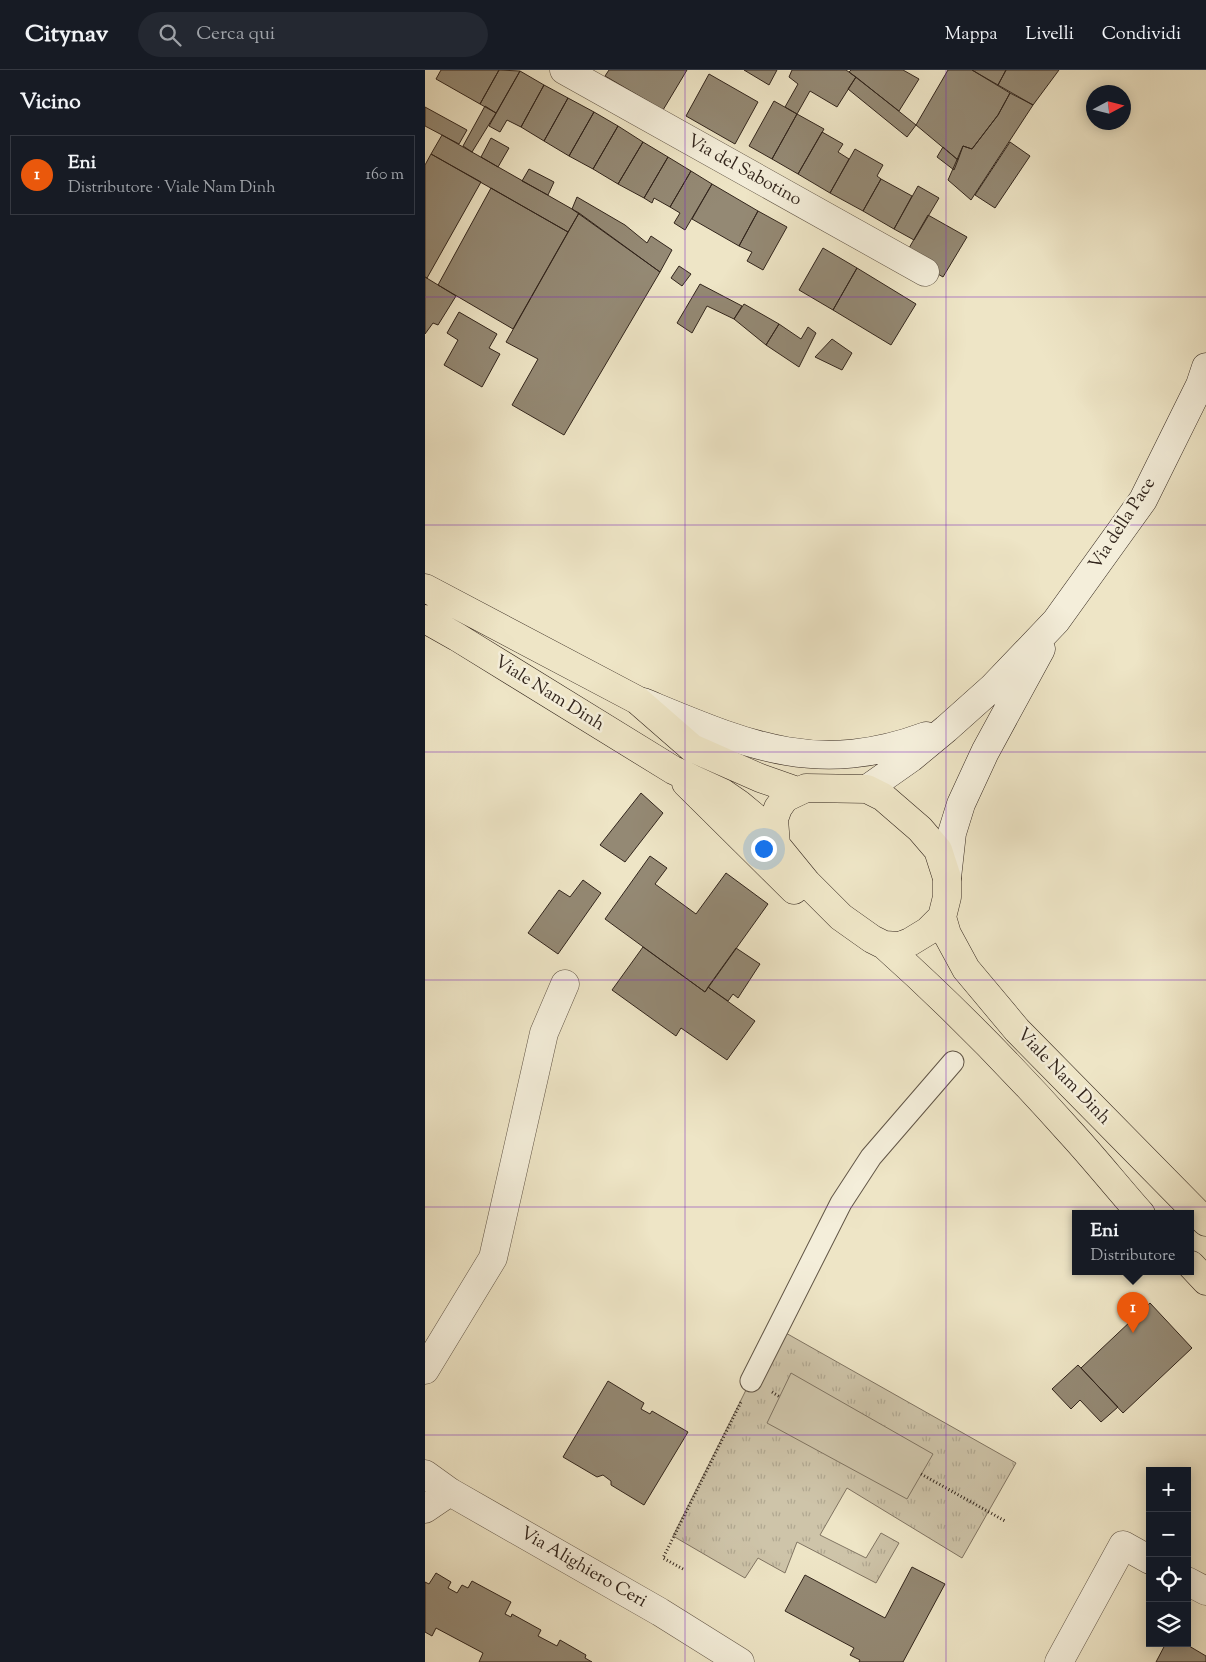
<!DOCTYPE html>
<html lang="it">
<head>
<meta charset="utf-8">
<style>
  :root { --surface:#171b24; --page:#242831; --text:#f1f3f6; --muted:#9ea1a6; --line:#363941; --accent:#ea580c }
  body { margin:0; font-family:"Sorts Mill Goudy",serif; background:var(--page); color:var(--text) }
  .controls { position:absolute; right:15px; bottom:15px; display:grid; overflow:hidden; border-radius:0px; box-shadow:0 2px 12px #0003 }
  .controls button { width:45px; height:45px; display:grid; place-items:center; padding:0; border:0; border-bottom:1px solid var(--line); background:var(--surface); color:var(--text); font:25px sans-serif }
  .compass { position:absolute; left:661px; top:15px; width:45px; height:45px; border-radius:50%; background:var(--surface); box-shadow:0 2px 12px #0003; rotate:83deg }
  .you { position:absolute; left:338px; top:778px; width:18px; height:18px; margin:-12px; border:4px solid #fff; border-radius:50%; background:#1a73e8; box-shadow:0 0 0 8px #1a73e833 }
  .badge { display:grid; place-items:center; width:32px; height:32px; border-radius:50%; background:var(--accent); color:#fff; font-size:16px; font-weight:700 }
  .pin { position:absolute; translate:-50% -41px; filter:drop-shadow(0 1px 2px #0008) }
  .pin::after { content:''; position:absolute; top:26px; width:18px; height:15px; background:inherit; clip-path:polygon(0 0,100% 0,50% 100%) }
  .popup { position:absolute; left:647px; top:1140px; width:122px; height:65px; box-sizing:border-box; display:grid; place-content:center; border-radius:0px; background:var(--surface); filter:drop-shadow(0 1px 4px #0005); font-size:16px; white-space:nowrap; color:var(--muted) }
  .popup b { font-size:19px; color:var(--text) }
  .popup::after { content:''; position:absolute; left:50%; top:100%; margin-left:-10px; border:10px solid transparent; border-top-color:var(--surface) }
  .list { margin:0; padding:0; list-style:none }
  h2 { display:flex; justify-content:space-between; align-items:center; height:65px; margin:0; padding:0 20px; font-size:21px }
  h2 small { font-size:16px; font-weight:400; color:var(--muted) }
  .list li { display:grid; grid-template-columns:32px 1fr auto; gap:15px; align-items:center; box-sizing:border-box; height:80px; margin:0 10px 10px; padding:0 10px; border:1px solid var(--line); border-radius:0px }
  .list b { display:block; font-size:19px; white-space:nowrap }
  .list p { margin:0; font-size:16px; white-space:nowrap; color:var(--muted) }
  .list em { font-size:16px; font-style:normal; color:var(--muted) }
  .icon { flex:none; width:28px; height:28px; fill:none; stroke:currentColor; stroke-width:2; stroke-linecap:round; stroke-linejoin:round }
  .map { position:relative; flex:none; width:781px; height:1592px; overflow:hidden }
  header { display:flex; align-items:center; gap:30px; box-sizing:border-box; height:70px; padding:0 25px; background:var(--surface); border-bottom:1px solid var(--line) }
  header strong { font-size:24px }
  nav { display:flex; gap:28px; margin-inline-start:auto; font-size:18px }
  .search { width:350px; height:45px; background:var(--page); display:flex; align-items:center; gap:12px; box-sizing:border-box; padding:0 18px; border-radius:28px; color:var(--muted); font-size:19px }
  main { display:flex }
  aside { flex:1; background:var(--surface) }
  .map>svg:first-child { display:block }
  .grass { fill:url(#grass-tufts); stroke:#807462 }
  .pitch { fill:#cec4a9; stroke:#807462 }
  .building { fill:#948974; stroke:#32251c }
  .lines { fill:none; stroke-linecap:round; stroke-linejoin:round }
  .pedestrian-casing { stroke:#615546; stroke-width:23 }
  .minor-casing { stroke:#615546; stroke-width:29 }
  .secondary-casing { stroke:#32251c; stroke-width:29 }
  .primary-casing { stroke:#32251c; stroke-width:29 }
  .path { stroke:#32251c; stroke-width:3; stroke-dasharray:1 2.5; stroke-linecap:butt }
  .pedestrian { stroke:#f4eeda; stroke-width:21 }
  .minor { stroke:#f4eeda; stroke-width:28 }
  .secondary { stroke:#f4eeda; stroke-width:28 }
  .primary { stroke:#eee5c6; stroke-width:28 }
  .grid { fill:none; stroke:#7b2cbf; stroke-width:1; stroke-opacity:0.55 }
  .labels { text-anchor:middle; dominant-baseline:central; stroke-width:5; stroke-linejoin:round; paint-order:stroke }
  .street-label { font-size:18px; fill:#32251c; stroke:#f4eeda }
</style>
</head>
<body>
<header>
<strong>Citynav</strong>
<div class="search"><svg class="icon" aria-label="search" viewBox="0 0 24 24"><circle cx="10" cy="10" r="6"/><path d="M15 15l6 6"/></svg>Cerca qui</div>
<nav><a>Mappa</a><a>Livelli</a><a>Condividi</a></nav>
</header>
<main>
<aside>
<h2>Vicino<small></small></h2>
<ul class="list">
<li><span class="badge">1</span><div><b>Eni</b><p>Distributore · Viale Nam Dinh</p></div><em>160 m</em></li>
</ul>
</aside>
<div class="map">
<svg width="781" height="1592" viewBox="0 0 781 1592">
  <defs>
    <pattern id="grass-tufts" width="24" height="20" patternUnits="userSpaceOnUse" patternTransform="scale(1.25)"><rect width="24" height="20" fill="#cec4a9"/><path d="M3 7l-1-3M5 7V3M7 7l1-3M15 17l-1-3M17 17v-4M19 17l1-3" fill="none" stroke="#b1a891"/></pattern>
  </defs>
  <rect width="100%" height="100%" fill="#eee5c6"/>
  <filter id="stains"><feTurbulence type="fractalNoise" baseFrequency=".004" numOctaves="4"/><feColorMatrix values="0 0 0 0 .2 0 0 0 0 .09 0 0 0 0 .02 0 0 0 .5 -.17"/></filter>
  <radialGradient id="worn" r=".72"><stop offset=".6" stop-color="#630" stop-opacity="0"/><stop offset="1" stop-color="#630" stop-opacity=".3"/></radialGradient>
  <path class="grass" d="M352 1258 591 1393 537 1488 422 1418 395 1465 441 1488 456 1463 474 1473 451 1513 372 1472 360 1503 333 1488 320 1508 248 1466Z"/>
  <path class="pitch" d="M366 1303 508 1384 482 1429 342 1353Z"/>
  <path class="building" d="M16 0H74L55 34 11 9Z
    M74 0 95 1 71 43 55 34Z
    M184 0H262L238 40 180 6Z
    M319 0H352L344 15Z
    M367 0H421L431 7 412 37 385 21 372 44 360 37 373 14 364 7Z
    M426 0H478L494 9 474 41 424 2Z
    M523 0H547L585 23 573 45 547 79 538 76 533 90 491 55Z
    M547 0H581L573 15Z
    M581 0H634L608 35 573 15Z
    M95 1 119 15 96 57 82 50 75 62 64 56Z
    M284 4 333 32 310 74 261 46Z
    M431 7 491 55 482 67 423 19Z
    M119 15 143 28 119 71 96 57Z
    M585 23 608 35 546 130 523 110 538 76 547 79 573 45Z
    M143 28 169 42 144 86 119 71Z
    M349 31 372 44 347 89 324 76Z
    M60 36 71 43 47 82 38 76Z
    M0 37 42 60 34 74 0 56Z
    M169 42 193 56 168 99 144 86Z
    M372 44 399 59 373 104 347 89Z
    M193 56 218 72 193 114 168 99Z
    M397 62 418 74 413 82 424 89 405 123 373 104Z
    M17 65 154 143 143 162 6 84Z
    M66 68 84 78 73 97 56 87Z
    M218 72 243 87 219 128 193 114Z
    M585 72 605 86 570 138 550 125Z
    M518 77 533 90 529 100 512 87Z
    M430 79 458 95 452 106 456 109 438 141 405 123Z
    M6 84 56 112 2 208 0 207V95Z
    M243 87 266 101 245 137 229 128 227 133 219 128Z
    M104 99 129 112 123 125 97 111Z
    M266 101 287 114 260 160 249 153 255 143 245 137Z
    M456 109 487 126 469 159 438 141Z
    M287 114 333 141 314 176 267 149Z
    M493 116 514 128 489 170 469 159Z
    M66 118 143 162 88 259 13 215Z
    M152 127 200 155 222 173 226 166 247 180 235 202 147 139Z
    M333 141 362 157 338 200 322 191 327 182 314 176Z
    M154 143 235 202 139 365 87 335 113 289 81 272Z
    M503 145 542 167 518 207 480 185Z
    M398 178 432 198 408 240 374 220Z
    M254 196 266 204 257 216 246 208Z
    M432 198 491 234 466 275 408 240Z
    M0 207 31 226 13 255 8 253 0 264Z
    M275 214 317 236 309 249 282 236 267 263 252 253Z
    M319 234 354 254 341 275 309 249Z
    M34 242 72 264 64 278 75 284 57 317 19 295 33 270 22 263Z
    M354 254 376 269 383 257 391 263 374 297 341 275Z
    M407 269 427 283 417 300 390 287Z
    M216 723 238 743 200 792 175 775Z
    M225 786 242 798 230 814 271 844 301 803 343 834 280 922 180 849Z
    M158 810 176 823 133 884 103 863 134 820 145 827Z
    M218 877 280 922 283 917 330 951 302 990 256 958 251 966 187 920Z
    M311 878 335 894 313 928 308 924 303 931 283 917Z
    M725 1233 767 1278 698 1343 656 1298Z
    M653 1295 693 1337 676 1352 655 1330 646 1339 627 1319Z
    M183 1311 219 1333 216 1339 225 1344 227 1341 263 1362 219 1435 186 1415V1411L178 1405 172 1407 138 1387Z
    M487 1497 520 1514 478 1592H434L435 1590 425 1585 429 1578 360 1541 380 1505 460 1548Z
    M11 1503 26 1512 23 1518 32 1523 37 1515 43 1518 47 1511 86 1532 80 1544 86 1547 87 1544 116 1560 113 1566 132 1576 135 1570 161 1585 160 1588 167 1592H54L58 1583 11 1558 7 1566 0 1562V1512L4 1514Z
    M741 1573H759L781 1586V1592H731Z"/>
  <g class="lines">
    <defs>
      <path id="pedestrian" d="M326 1311 416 1133 446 1087 528 992"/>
      <path id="minor" d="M139 0 500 202
        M0 1300 68 1188 119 963 140 914
        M0 1404 25 1422 235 1542 315 1592
        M0 1439 25 1422
        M762 1511 781 1521
        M634 1592 698 1475 725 1490"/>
      <path id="secondary" d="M218 632C320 674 390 707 501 666
        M442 719 486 688 521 659 568 617 631 551 718 430 775 315 781 297
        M522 808 527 763 536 734 560 682 616 579"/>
      <path id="primary" d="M0 518 212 630 267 678 335 708 372 721
        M0 549 32 567 248 700 298 723 314 734 349 763
        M261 713 369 820
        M517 847 503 861 485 872 475 876 459 875 447 869 416 847 382 813 351 775 349 749 353 738 360 728 381 718 442 719 458 727 495 759 513 780 522 808V827L517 847 522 864 541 899 592 960 781 1152
        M459 875C524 933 586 996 644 1061 669 1088 692 1117 716 1144
        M766 1195 781 1211"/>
    </defs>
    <use href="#pedestrian" class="pedestrian-casing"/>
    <use href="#minor" class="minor-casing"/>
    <use href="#secondary" class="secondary-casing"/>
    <use href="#primary" class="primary-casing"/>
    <path class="path" d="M347 1322 355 1327
      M496 1404 580 1451
      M258 1499 238 1488 316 1332"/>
    <use href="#pedestrian" class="pedestrian"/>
    <use href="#minor" class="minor"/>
    <use href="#secondary" class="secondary"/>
    <use href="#primary" class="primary"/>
  </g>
  <path class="grid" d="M260 0V1592M521 0V1592M0 227H781M0 455H781M0 682H781M0 910H781M0 1137H781M0 1365H781"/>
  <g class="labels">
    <g class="street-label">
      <text transform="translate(319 101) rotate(29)">Via del Sabotino</text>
      <text transform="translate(698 454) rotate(-57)">Via della Pace</text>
      <text transform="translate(124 624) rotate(32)">Viale Nam Dinh</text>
      <text transform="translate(638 1007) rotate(46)">Viale Nam Dinh</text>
      <text transform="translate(158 1498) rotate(30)">Via Alighiero Ceri</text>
    </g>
  </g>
  <rect width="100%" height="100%" filter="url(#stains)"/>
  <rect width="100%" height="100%" fill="url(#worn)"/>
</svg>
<div class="controls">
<button>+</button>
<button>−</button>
<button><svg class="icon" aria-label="locate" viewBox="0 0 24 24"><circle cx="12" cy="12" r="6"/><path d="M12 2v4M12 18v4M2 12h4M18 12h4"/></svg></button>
<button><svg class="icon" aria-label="layers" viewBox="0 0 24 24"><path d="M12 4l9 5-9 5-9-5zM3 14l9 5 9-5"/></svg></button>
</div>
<svg class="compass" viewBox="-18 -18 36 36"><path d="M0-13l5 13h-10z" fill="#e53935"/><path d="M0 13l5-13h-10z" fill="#9ea1a6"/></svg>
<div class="you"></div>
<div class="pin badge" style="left:708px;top:1263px">1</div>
<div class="popup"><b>Eni</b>Distributore</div>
</div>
</main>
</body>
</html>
